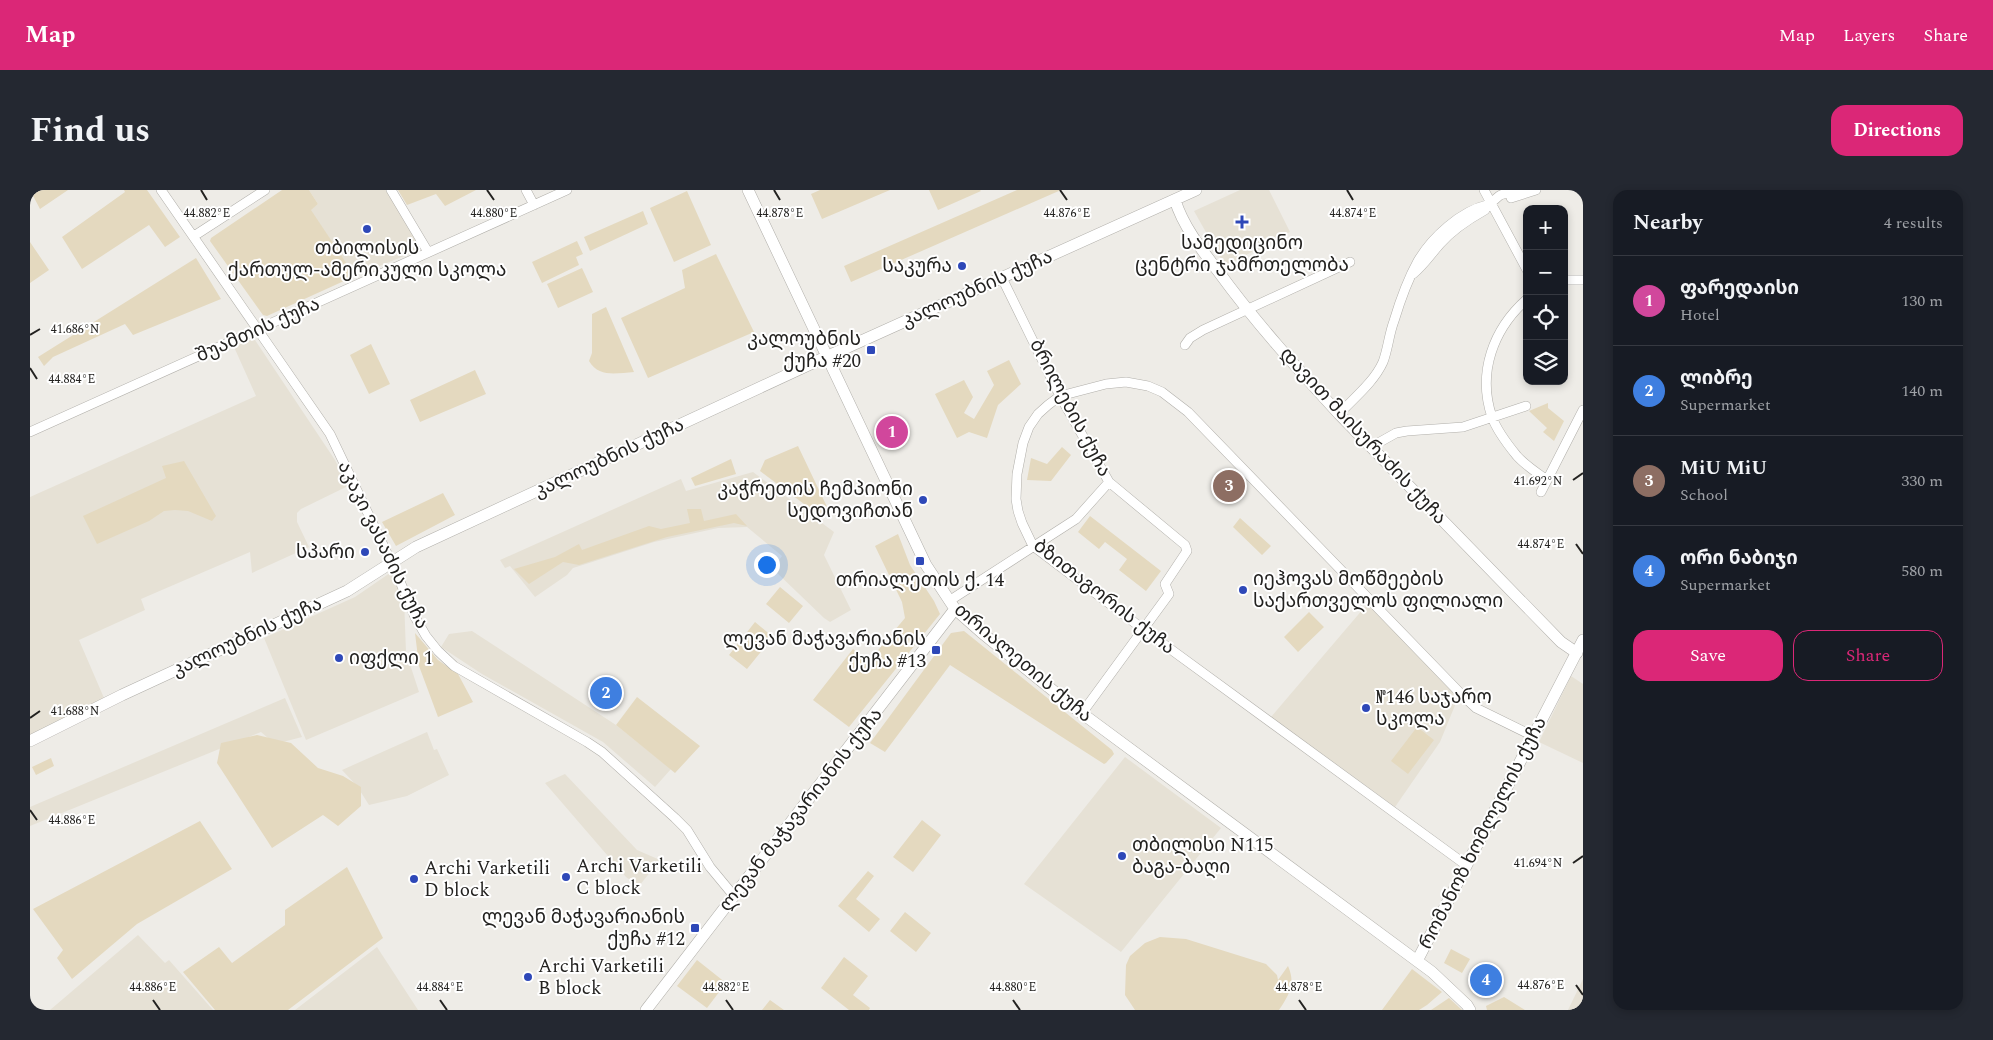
<!DOCTYPE html>
<html lang="en">
<head>
<meta charset="utf-8">
<style>
  :root { --surface:#171b24; --page:#242831; --text:#f1f3f6; --muted:#9ea1a6; --line:#363941; --accent:#db2777 }
  body { margin:0; font-family:Spectral,"Noto Sans Georgian",serif; background:var(--page); color:var(--text) }
  .controls { position:absolute; right:15px; top:15px; display:grid; overflow:hidden; border-radius:10px; box-shadow:0 2px 8px #0003 }
  .controls button { width:45px; height:45px; display:grid; place-items:center; padding:0; border:0; border-bottom:1px solid var(--line); background:var(--surface); color:var(--text); font:25px sans-serif }
  .you { position:absolute; left:736px; top:374px; width:18px; height:18px; margin:-12px; border:4px solid #fff; border-radius:50%; background:#1a73e8; box-shadow:0 0 0 8px #1a73e833 }
  .badge { display:grid; place-items:center; width:32px; height:32px; border-radius:50%; background:var(--accent); color:#fff; font-size:16px; font-weight:700 }
  .pin { position:absolute; translate:-50% -50%; border:2px solid #fff; box-shadow:0 1px 5px #0006 }
  .list { margin:0; padding:0; list-style:none }
  h2 { display:flex; justify-content:space-between; align-items:center; height:65px; margin:0; padding:0 20px; font-size:21px }
  h2 small { font-size:16px; font-weight:400; color:var(--muted) }
  .list li { display:grid; grid-template-columns:32px 1fr auto; gap:15px; align-items:center; box-sizing:border-box; height:90px; padding:0 20px; border-top:1px solid var(--line) }
  .list b { display:block; font-size:19px; white-space:nowrap }
  .list p { margin:0; font-size:16px; white-space:nowrap; color:var(--muted) }
  .list em { font-size:16px; font-style:normal; color:var(--muted) }
  .actions { display:flex; gap:10px; padding:15px 20px }
  .actions a { flex:1; padding:11px 0; border:1px solid var(--accent); border-radius:15px; text-align:center; font-size:18px; color:var(--accent) }
  .actions .main { background:var(--accent); color:#fff }
  .icon { flex:none; width:28px; height:28px; fill:none; stroke:currentColor; stroke-width:2; stroke-linecap:round; stroke-linejoin:round }
  .map { position:relative; flex:none; width:1553px; height:820px; overflow:hidden; border-radius:15px }
  header { display:flex; align-items:center; gap:30px; box-sizing:border-box; height:70px; padding:0 25px; background:var(--accent); color:#fff }
  header strong { font-size:24px }
  nav { display:flex; gap:28px; margin-inline-start:auto; font-size:18px }
  .intro { display:flex; align-items:center; justify-content:space-between; box-sizing:border-box; height:120px; padding:0 30px }
  h1 { margin:0; font-size:35px }
  .button { padding:12px 22px; border-radius:15px; background:var(--accent); color:#fff; font-size:18px; font-weight:700 }
  main { display:flex; gap:30px; padding:0 30px }
  aside { flex:1; background:var(--surface); border-radius:15px; box-shadow:0 2px 8px #0003 }
  .map>svg:first-child { display:block }
  .built { fill:#e6e1d5 }
  .green { fill:#e4d9bf }
  .lines { fill:none; stroke-linecap:round; stroke-linejoin:round }
  .street-casing { stroke:#b1afaa; stroke-width:10 }
  .secondary-casing { stroke:#b1afaa; stroke-width:12 }
  .street { stroke:#fff; stroke-width:9 }
  .secondary { stroke:#fff; stroke-width:11 }
  .ticks { fill:none; stroke:#232220; stroke-width:2 }
  .poi-dot { fill:#2e48b8; stroke:#fff; stroke-width:2 }
  .labels { text-anchor:middle; dominant-baseline:central; stroke-width:4; stroke-linejoin:round; paint-order:stroke }
  .poi-label { font-size:19px; fill:#232220; stroke:#fff; text-anchor:start }
  .street-label { font-size:19px; fill:#232220; stroke:#fff }
  .ticks-label { font-size:12px; text-anchor:middle; fill:#232220; stroke:#fff; stroke-width:4; stroke-linejoin:round; paint-order:stroke }
</style>
</head>
<body>
<header>
<strong>Map</strong>
<nav><a>Map</a><a>Layers</a><a>Share</a></nav>
</header>
<div class="intro"><h1>Find us</h1><a class="button">Directions</a></div>
<main>
<div class="map">
<svg width="1553" height="820" viewBox="0 0 1553 820">
  <rect width="100%" height="100%" fill="#eeece7"/>
  <path class="built" d="M279 0H356L391 59 325 86 280 20 288 14Z
    M1210 0H1239L1260 42 1195 76 1164 21Z
    M218 150H225L305 270 318 296 271 319 267 323V332L279 357 222 383 220 362 111 409 115 420 49 450 74 508 0 546V307L226 206 204 157Z
    M723 282 804 342 794 365 821 420 800 432 794 428 743 379 752 366 717 337 688 338 624 352 559 373 543 378 537 385 505 407 480 376 475 378 470 370 651 289 656 301Z
    M360 383 363 384 374 409 376 462 389 502 276 550 234 448 325 407Z
    M1339 412 1428 508 1410 552 1365 617 1241 527Z
    M442 441 586 535 641 579 625 597 573 552 452 484 411 457 419 444Z
    M1541 486 1553 494V573L1509 552Z
    M255 508 272 547 245 554 231 542 0 636V617Z
    M397 542 404 560 407 559 419 585 377 606 339 615 327 596 312 580Z
    M1095 567 1191 638 1091 762 994 694Z
    M535 584 607 660 630 670 609 696 596 687 515 593Z
    M108 745 135 773 139 770 183 820H20Z
    M347 757 388 820H265Z
    M1553 789V820H1538Z"/>
  <path class="green" d="M0 0H38L10 19Z
    M94 0H117L150 47 135 57 119 35 52 79 32 47 95 2Z
    M252 0H279L288 14 281 20 325 86 237 126 233 125 180 51 181 48Z
    M368 0H446L415 16 406 4 377 15Z
    M790 0H860L792 29 781 4Z
    M899 0H950L951 1 908 20Z
    M987 0H1031L821 92 814 76Z
    M657 1 681 55 644 72 620 18Z
    M613 21 618 34 560 61 554 47Z
    M547 51 553 64 546 67 549 75 512 93 502 72Z
    M0 52 19 80 0 93Z
    M686 64 724 142 618 188 591 128 655 98 652 80Z
    M166 68 191 109 103 145 95 134 23 167 14 176 8 167Z
    M552 78 563 102 528 118 517 94Z
    M576 117 604 182C587 183 569 188 559 171L562 163V124Z
    M341 154 360 194 339 204 320 165Z
    M979 170 991 194 968 215 957 248 939 242 927 248 905 204 934 190 943 207 934 223 944 229 964 195 957 181Z
    M445 180 456 204 390 232 380 210Z
    M1518 213V218L1534 231 1524 251 1513 242 1517 238 1499 221Z
    M768 256 799 321 790 326 730 281 735 270Z
    M1032 257 1041 265 1021 291 997 290 1001 268 1017 274Z
    M701 269 706 284 665 296 661 288Z
    M154 271 186 326 182 331 158 321 145 320 134 321 119 331 67 354 53 326 136 288 132 276Z
    M413 303 425 325 366 356 352 332Z
    M657 319H671L674 331 706 324 717 336 704 333 637 347 549 375 533 372 499 394 484 379 525 367 549 354 552 360 619 336 631 339 660 333Z
    M1060 326 1131 381 1116 401 1089 380 1097 369 1075 352 1069 359 1048 342Z
    M1210 328 1241 356 1232 365 1203 337Z
    M868 344 880 375 904 411 910 424 819 537 783 510 823 459 839 471 875 428 872 412 845 356Z
    M750 397 773 416 759 433 736 414Z
    M1279 422 1294 437 1268 462 1254 447Z
    M725 432 743 447 717 479 699 465Z
    M934 441 1082 560 1084 564 1076 573 1074 574 920 475 855 562 840 553 921 443Z
    M385 443 408 470 428 484 443 512 408 527 389 476Z
    M607 507 670 556 645 583 586 535Z
    M1387 537 1404 550 1378 584 1361 571Z
    M227 545 261 553 288 578 313 586 331 597V616L308 636 293 625 242 658 187 573 191 553Z
    M21 568 24 576 6 585 2 577Z
    M892 630 911 645 883 682 863 667Z
    M170 631 202 679 107 734 42 789 27 768 33 760 3 719Z
    M317 677 353 748 258 820H185L153 782 189 757 202 773 255 735V720Z
    M838 681 844 686 826 709 850 729 839 742 808 716Z
    M875 722 901 743 886 762 860 741Z
    M1130 747 1156 749 1236 774 1247 785 1248 790 1258 776C1266 794 1259 805 1249 820H1105L1095 805 1096 775 1100 766 1115 753Z
    M1421 759 1440 769 1432 783 1414 773Z
    M814 767 838 786 823 805 840 818 839 820H819L791 798Z
    M667 770 696 793 677 818 647 796Z
    M1382 779 1412 802 1397 815 1389 820H1352Z
    M1474 807 1495 820H1457L1456 816Z
    M1419 808 1432 820H1401Z
    M740 810 754 820H732Z"/>
  <g class="lines">
    <defs>
      <path id="street" d="M131 0 300 244 366 382 385 427 396 446 408 461 424 476 557 552 572 562 645 628 657 640 680 677 704 706
        M361 0 398 62
        M496 0 504 15
        M1454 0 1497 80
        M1481 8 1506 0
        M164 46 235 0
        M1383 84C1394 75 1401 64 1410 54 1423 39 1439 29 1455 20L1457 15
        M972 88 1030 206 1079 292 1155 355 1157 361 1135 394 1139 404 1052 523
        M1534 90H1553
        M1497 109C1463 139 1447 183 1462 227 1467 241 1478 255 1487 266 1495 275 1507 283 1517 290
        M1155 155 1160 148 1173 140 1320 72
        M1309 224C1324 208 1344 192 1353 172 1358 159 1359 144 1364 131 1370 111 1378 89 1388 71 1402 47 1431 21 1457 15 1462 13 1465 9 1469 6 1473 3 1482 2 1487 0
        M0 242 537 0
        M1341 257 1366 243 1377 241 1433 237 1496 216
        M1511 302 1553 220
        M919 411 1046 329 1079 292
        M1436 675 1113 439 1003 356 992 333 988 321 986 309 987 284 993 253 999 237 1008 224 1018 215 1030 206 1076 194 1096 192 1118 196 1132 202 1158 222 1431 504 1446 518 1503 546"/>
      <path id="secondary" d="M718 0 896 375 925 419 951 442 1042 516 1402 782 1437 815 1440 820
        M1145 10C1153 36 1171 59 1188 81 1225 132 1267 178 1309 224L1531 452 1547 463
        M0 551 92 505 317 401 386 357 787 171 1166 0
        M1387 771 1553 450
        M616 820 925 419"/>
    </defs>
    <use href="#street" class="street-casing"/>
    <use href="#secondary" class="secondary-casing"/>
    <use href="#street" class="street"/>
    <use href="#secondary" class="secondary"/>
  </g>
  <path class="ticks" d="M171 0 177 10M457 0 464 10M744 0 750 10M1030 0 1037 10M1317 0 1323 10M0 145 10 139M0 178 7 189M1543 290 1553 283M1546 354 1553 364M0 528 10 521M0 620 7 630M1543 673 1553 666M1546 795 1553 805M123 810 130 820M410 810 417 820M696 810 703 820M983 810 990 820M1269 810 1276 820"/>
  <g class="poi-dot">
    <path d="M1209.5 24.5h5v5h5v5h-5v5h-5v-5h-5v-5h5z"/>
    <circle cx="337" cy="39" r="5"/>
    <circle cx="932" cy="76" r="5"/>
    <rect x="836" y="155" width="10" height="10" rx="2.5"/>
    <circle cx="893" cy="310" r="5"/>
    <circle cx="335" cy="362" r="5"/>
    <rect x="885" y="366" width="10" height="10" rx="2.5"/>
    <circle cx="1213" cy="400" r="5"/>
    <rect x="901" y="455" width="10" height="10" rx="2.5"/>
    <circle cx="309" cy="468" r="5"/>
    <circle cx="1336" cy="518" r="5"/>
    <circle cx="1092" cy="666" r="5"/>
    <circle cx="536" cy="687" r="5"/>
    <circle cx="384" cy="689" r="5"/>
    <rect x="660" y="733" width="10" height="10" rx="2.5"/>
    <circle cx="498" cy="787" r="5"/>
  </g>
  <g class="labels">
    <g class="poi-label">
      <text x="1212" y="53" text-anchor="middle">სამედიცინო<tspan x="1212" dy="22">ცენტრი ჯამრთელობა</tspan></text>
      <text x="337" y="58" text-anchor="middle">თბილისის<tspan x="337" dy="22">ქართულ-ამერიკული სკოლა</tspan></text>
      <text x="922" y="76" text-anchor="end">საკურა</text>
      <text x="831" y="149" text-anchor="end">კალოუბნის<tspan x="831" dy="22">ქუჩა #20</tspan></text>
      <text x="883" y="299" text-anchor="end">კაჭრეთის ჩემპიონი<tspan x="883" dy="22">სედოვიჩთან</tspan></text>
      <text x="325" y="362" text-anchor="end">სპარი</text>
      <text x="1223" y="389">იეჰოვას მოწმეების<tspan x="1223" dy="22">საქართველოს ფილიალი</tspan></text>
      <text x="890" y="390" text-anchor="middle">თრიალეთის ქ. 14</text>
      <text x="896" y="449" text-anchor="end">ლევან მაჭავარიანის<tspan x="896" dy="22">ქუჩა #13</tspan></text>
      <text x="319" y="468">იფქლი 1</text>
      <text x="1346" y="507">№146 საჯარო<tspan x="1346" dy="22">სკოლა</tspan></text>
      <text x="1102" y="655">თბილისი N115<tspan x="1102" dy="22">ბაგა-ბაღი</tspan></text>
      <text x="546" y="676">Archi Varketili<tspan x="546" dy="22">C block</tspan></text>
      <text x="394" y="678">Archi Varketili<tspan x="394" dy="22">D block</tspan></text>
      <text x="655" y="727" text-anchor="end">ლევან მაჭავარიანის<tspan x="655" dy="22">ქუჩა #12</tspan></text>
      <text x="508" y="776">Archi Varketili<tspan x="508" dy="22">B block</tspan></text>
    </g>
    <g class="street-label">
      <text transform="translate(947 99) rotate(-24)">კალოუბნის ქუჩა</text>
      <text transform="translate(228 140) rotate(-24)">შუამთის ქუჩა</text>
      <text transform="translate(1040 218) rotate(62)">ბრილების ქუჩა</text>
      <text transform="translate(1333 246) rotate(47)">დავით მაისურაძის ქუჩა</text>
      <text transform="translate(579 268) rotate(-25)">კალოუბნის ქუჩა</text>
      <text transform="translate(353 355) rotate(64)">აკაკი ვასაძის ქუჩა</text>
      <text transform="translate(1074 407) rotate(38)">ბზითაგორის ქუჩა</text>
      <text transform="translate(217 447) rotate(-25)">კალოუბნის ქუჩა</text>
      <text transform="translate(993 473) rotate(40)">თრიალეთის ქუჩა</text>
      <text transform="translate(771 620) rotate(-52)">ლევან მაჭავარიანის ქუჩა</text>
      <text transform="translate(1453 643) rotate(-63)">რომანოზ ხომლელის ქუჩა</text>
    </g>
  </g>
  <g class="ticks-label">
    <text x="177" y="27">44.882°E</text>
    <text x="464" y="27">44.880°E</text>
    <text x="750" y="27">44.878°E</text>
    <text x="1037" y="27">44.876°E</text>
    <text x="1323" y="27">44.874°E</text>
    <text x="45" y="143">41.686°N</text>
    <text x="42" y="193">44.884°E</text>
    <text x="1508" y="295">41.692°N</text>
    <text x="1511" y="358">44.874°E</text>
    <text x="45" y="525">41.688°N</text>
    <text x="42" y="634">44.886°E</text>
    <text x="1508" y="677">41.694°N</text>
    <text x="1511" y="799">44.876°E</text>
    <text x="123" y="801">44.886°E</text>
    <text x="410" y="801">44.884°E</text>
    <text x="696" y="801">44.882°E</text>
    <text x="983" y="801">44.880°E</text>
    <text x="1269" y="801">44.878°E</text>
  </g>
</svg>
<div class="controls">
<button>+</button>
<button>−</button>
<button><svg class="icon" aria-label="locate" viewBox="0 0 24 24"><circle cx="12" cy="12" r="6"/><path d="M12 2v4M12 18v4M2 12h4M18 12h4"/></svg></button>
<button><svg class="icon" aria-label="layers" viewBox="0 0 24 24"><path d="M12 4l9 5-9 5-9-5zM3 14l9 5 9-5"/></svg></button>
</div>
<div class="you"></div>
<div class="pin badge" style="left:862px;top:242px;background:#d1479c">1</div>
<div class="pin badge" style="left:576px;top:503px;background:#3f7fe0">2</div>
<div class="pin badge" style="left:1199px;top:296px;background:#8d6e63">3</div>
<div class="pin badge" style="left:1456px;top:790px;background:#3f7fe0">4</div>
</div>
<aside>
<h2>Nearby<small>4 results</small></h2>
<ul class="list">
<li><span class="badge" style="background:#d1479c">1</span><div><b>ფარედაისი</b><p>Hotel</p></div><em>130 m</em></li>
<li><span class="badge" style="background:#3f7fe0">2</span><div><b>ლიბრე</b><p>Supermarket</p></div><em>140 m</em></li>
<li><span class="badge" style="background:#8d6e63">3</span><div><b>MiU MiU</b><p>School</p></div><em>330 m</em></li>
<li><span class="badge" style="background:#3f7fe0">4</span><div><b>ორი ნაბიჯი</b><p>Supermarket</p></div><em>580 m</em></li>
</ul>
<div class="actions"><a class="main">Save</a><a>Share</a></div>
</aside>
</main>
</body>
</html>
